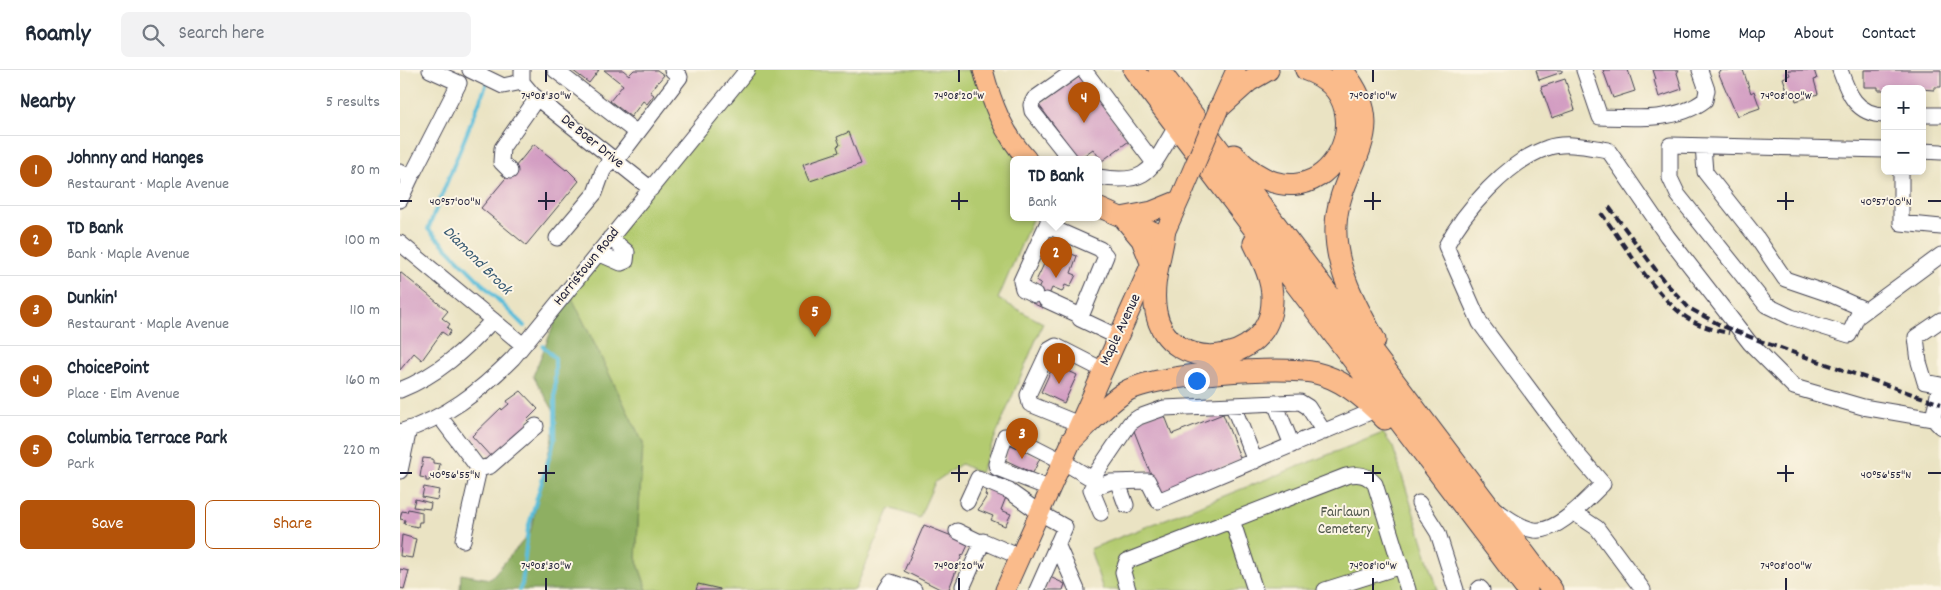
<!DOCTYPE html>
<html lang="en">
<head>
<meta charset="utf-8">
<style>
  :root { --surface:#fff; --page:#f2f2f3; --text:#1f2937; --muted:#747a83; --line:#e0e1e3; --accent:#b45309 }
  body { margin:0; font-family:Dekko,sans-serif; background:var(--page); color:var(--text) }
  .controls { position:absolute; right:15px; top:15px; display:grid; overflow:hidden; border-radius:8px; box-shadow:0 2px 8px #0003 }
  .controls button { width:45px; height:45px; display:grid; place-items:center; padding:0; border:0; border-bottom:1px solid var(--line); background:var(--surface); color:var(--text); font:25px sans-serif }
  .you { position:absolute; left:796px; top:310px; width:18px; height:18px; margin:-12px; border:4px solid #fff; border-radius:50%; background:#1a73e8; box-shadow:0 0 0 8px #1a73e833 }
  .badge { display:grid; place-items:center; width:32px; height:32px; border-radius:50%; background:var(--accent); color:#fff; font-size:16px; font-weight:700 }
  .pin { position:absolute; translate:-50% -41px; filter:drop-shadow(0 1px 2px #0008) }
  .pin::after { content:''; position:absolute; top:26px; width:18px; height:15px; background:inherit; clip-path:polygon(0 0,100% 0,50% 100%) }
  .popup { position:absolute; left:610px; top:86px; width:92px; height:65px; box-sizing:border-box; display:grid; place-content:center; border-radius:8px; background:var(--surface); filter:drop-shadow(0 1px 4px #0005); font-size:16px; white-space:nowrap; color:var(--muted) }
  .popup b { font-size:19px; color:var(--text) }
  .popup::after { content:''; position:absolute; left:50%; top:100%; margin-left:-10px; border:10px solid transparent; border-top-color:var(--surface) }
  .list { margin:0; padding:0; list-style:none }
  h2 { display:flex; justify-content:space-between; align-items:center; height:65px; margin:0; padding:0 20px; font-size:21px }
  h2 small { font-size:16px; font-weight:400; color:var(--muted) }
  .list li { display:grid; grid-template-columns:32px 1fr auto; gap:15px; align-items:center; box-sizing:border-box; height:70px; padding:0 20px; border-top:1px solid var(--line) }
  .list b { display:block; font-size:19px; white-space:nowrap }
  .list p { margin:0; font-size:16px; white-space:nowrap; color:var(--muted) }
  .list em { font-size:16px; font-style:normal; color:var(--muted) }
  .actions { display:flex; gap:10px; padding:15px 20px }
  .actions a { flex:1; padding:11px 0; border:1px solid var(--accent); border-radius:8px; text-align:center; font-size:18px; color:var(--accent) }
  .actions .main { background:var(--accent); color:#fff }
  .icon { flex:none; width:28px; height:28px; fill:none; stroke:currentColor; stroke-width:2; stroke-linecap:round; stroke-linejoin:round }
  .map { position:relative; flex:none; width:1541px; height:520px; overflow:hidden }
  header { display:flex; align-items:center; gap:30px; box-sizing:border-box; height:70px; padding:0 25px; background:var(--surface); border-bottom:1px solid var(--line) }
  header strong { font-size:24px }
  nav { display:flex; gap:28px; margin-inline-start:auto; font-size:18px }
  .search { width:350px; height:45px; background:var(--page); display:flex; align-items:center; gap:12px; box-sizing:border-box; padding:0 18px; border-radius:8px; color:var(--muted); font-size:19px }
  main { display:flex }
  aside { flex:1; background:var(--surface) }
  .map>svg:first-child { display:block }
  .green { fill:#b3cb70; stroke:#6a7656 }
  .forest { fill:#8eaf62; stroke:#58684e }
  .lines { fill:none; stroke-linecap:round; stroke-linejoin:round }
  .stream { stroke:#5cbeda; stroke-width:4 }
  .building { fill:#d39dc2 }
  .minor-casing { stroke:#403f4f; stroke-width:17 }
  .major-casing { stroke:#403f4f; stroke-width:21 }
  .highway-casing { stroke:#403f4f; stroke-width:23 }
  .minor { stroke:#fff; stroke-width:15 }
  .major { stroke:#fabb8b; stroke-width:19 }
  .highway { stroke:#fabb8b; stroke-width:21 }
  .rail { stroke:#22223b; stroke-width:4; stroke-dasharray:8 4; stroke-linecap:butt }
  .major-bridge-casing { stroke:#403f4f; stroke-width:21; stroke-linecap:butt }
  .major-bridge { stroke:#fabb8b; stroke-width:19 }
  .ticks { fill:none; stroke:#22223b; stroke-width:2 }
  .labels { text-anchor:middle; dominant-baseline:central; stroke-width:4; stroke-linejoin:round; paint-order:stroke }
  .street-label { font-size:15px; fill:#22223b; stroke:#fcf5e5 }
  .park-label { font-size:15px; fill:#4e554b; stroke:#fcf5e5 }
  .water-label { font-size:16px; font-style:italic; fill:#365973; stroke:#fcf5e5 }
  .ticks-label { font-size:12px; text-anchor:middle; fill:#22223b; stroke:#fcf5e5; stroke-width:4; stroke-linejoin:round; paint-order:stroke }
</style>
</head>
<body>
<header>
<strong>Roamly</strong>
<div class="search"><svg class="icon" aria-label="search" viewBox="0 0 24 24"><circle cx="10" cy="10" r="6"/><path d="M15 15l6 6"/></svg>Search here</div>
<nav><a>Home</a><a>Map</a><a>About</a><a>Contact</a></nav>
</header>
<main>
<aside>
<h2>Nearby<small>5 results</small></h2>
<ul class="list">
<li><span class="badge">1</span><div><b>Johnny and Hanges</b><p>Restaurant · Maple Avenue</p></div><em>80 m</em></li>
<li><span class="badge">2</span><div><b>TD Bank</b><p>Bank · Maple Avenue</p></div><em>100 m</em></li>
<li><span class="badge">3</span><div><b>Dunkin'</b><p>Restaurant · Maple Avenue</p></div><em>110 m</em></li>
<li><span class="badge">4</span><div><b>ChoicePoint</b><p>Place · Elm Avenue</p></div><em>160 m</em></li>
<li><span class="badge">5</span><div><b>Columbia Terrace Park</b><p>Park</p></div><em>220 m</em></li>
</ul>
<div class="actions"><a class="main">Save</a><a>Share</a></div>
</aside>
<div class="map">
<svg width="1541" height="520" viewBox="0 0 1541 520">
  <rect width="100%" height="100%" fill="#fcf5e5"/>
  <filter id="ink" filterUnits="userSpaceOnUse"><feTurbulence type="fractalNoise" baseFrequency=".02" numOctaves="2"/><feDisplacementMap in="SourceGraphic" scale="10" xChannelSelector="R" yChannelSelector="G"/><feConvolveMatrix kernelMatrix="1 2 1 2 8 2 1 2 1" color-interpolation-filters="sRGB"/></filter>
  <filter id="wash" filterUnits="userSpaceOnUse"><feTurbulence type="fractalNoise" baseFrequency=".0096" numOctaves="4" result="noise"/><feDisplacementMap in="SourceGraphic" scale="20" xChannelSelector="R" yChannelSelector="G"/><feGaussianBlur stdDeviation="1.12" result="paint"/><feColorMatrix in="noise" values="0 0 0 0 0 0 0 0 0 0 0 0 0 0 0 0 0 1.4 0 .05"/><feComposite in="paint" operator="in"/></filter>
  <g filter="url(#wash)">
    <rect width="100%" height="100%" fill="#eae3c3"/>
    <path class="green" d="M347 0H583L627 89H614V147H633L598 229 643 253 580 403 561 394 535 412 519 448 490 438 455 520H247L236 488 243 373 168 220Z
      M983 363 993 377 1038 520H703L690 479Z"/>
    <path class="forest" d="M168 220 243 373 236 488 247 520H60L61 504 90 509 130 463 157 346 133 306Z"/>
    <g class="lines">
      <path class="stream" d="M87 13 28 159 124 256
        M119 520 122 514 128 458 155 368V288L143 276"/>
    </g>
    <g id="blocks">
      <path class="building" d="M172 0H199L189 13Z
        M204 0H223L229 5 234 0H257L264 5 250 22 254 25 247 34 243 31 231 47 210 31 223 15Z
        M1136 0H1162V2L1139 10Z
        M1203 0H1228L1235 21 1213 28Z
        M1253 0H1279L1277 3 1282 19 1259 27 1254 10 1256 9Z
        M1323 0H1343L1351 23 1354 21 1360 38 1337 46 1318 2Z
        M1388 0H1414L1417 9 1414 10 1418 24 1396 31 1394 24 1389 26 1383 8 1390 5Z
        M1464 0H1541V17H1534V20L1488 17 1485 20H1478V17H1464Z
        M680 5 729 71 702 91 693 79 679 89 639 35Z
        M1165 9 1175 40 1152 48 1141 17Z
        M449 62 461 94 410 111 403 94 439 82 437 76 440 75 437 67Z
        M134 74 166 100 167 99 179 111 126 175 81 138Z
        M652 177 677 186 671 203 676 205 670 217 665 215 662 222 652 218 643 238 632 233 641 213 636 211Z
        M0 202 48 241 42 248 50 254 47 258 51 261 48 266 42 262 22 290 14 283 0 300Z
        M654 294 677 305 664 333 641 322Z
        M121 321 138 339 127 350 130 353 92 388 72 366 101 338 102 340 109 334 107 331Z
        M763 341 772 364 823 344 841 390 759 425 731 353Z
        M609 374 640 388 633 403 605 390Z
        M23 388 33 389V393L40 394 37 409 30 408 29 411H26V408L20 407Z
        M589 414 608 422 601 440 611 444 605 456 591 450 593 446 578 440 587 426 585 425Z
        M24 417 39 420 37 430 22 427Z
        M15 429 31 433 30 439 13 437Z
        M8 439 22 442V452H19L18 457 4 454 5 450 0 449 2 441 7 442Z
        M524 455 567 472 568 475 563 486 562 485 549 519 542 520 504 501Z
        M2 465 16 469 12 488 0 486Z
        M0 499 9 501 4 519 0 518Z
        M650 507 665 514 663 520H645Z
        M298 514 320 519V520H296Z"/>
    </g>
  </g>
  <g filter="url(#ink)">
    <use href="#blocks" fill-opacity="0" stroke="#403f4f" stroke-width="1"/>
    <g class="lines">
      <defs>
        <path id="minor" d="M70 0 103 16 122 12
          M122 0V12L133 25 251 119
          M155 0 237 63
          M684 0 754 93
          M1184 0 1200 47C1233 48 1277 52 1305 30L1307 20 1300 0
          M1440 0C1448 23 1456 45 1485 45
          M1522 45H1541
          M1303 76 1305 102 1357 168 1385 209 1432 225 1466 240
          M1485 80 1270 75V108L1278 125 1366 235 1391 247 1449 265 1457 247 1541 185
          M1522 81 1541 82
          M670 89 632 41 631 35 634 29 675 0
          M216 91 280 7 272 0
          M110 101 101 92 102 78 137 28
          M1501 101V153L1541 157
          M0 102 11 107 0 130
          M11 107 59 13 30 0
          M698 107C751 116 751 97 776 57
          M648 147V156L700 179 706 186 680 249 718 267
          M157 168 195 123 203 101 212 88
          M0 173 123 275
          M198 183 221 193 226 191 227 182 210 168
          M635 225 623 219 621 211 648 152 652 147
          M646 230 681 246
          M1541 250 1516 267 1519 292 1525 312 1541 315
          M1540 315 1533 349 1541 357
          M0 320C38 305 65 280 93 250
          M875 333 892 375
          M833 336 855 391
          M40 347 79 399 63 470
          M679 354 630 334 628 325 649 280 656 276 703 300
          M0 362C46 348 79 322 113 288L347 0
          M79 399 90 396 136 356
          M0 401 9 359
          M692 409 730 353 739 347 764 338 900 332 908 337 924 362
          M718 413 726 435
          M649 418 597 398 596 394 605 366H613L662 391 699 413
          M567 432 578 408 609 421 640 443 665 457 637 520
          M1019 433 1038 463 1056 520
          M1096 440C1107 447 1120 458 1134 460 1157 464 1187 429 1203 414L1179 386 1080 253 1046 176C1064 141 1108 91 1147 78 1165 71 1189 77 1208 80L1267 166 1350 273 1394 317 1463 337 1533 349
          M1173 442 1197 458 1243 520
          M701 443 691 419 710 412 748 411 758 431 975 340
          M832 450 855 520
          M557 461 582 473
          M657 474 677 520
          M563 516 583 471 620 487
          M486 520 491 512 514 520
          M728 520 723 502 727 491 946 406C958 403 967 404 975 414L1008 520
          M925 520 1001 496
          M1078 520 1080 518 1082 520"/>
        <path id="major" d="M583 0C592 34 603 63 627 89
          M819 38 836 0
          M698 137 764 166
          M721 147 752 141 779 130
          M725 151 741 170 751 195
          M605 520 784 120"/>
        <path id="highway" d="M734 0 1127 520
          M759 0 1152 520
          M942 0C996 64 938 94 936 156 934 196 956 236 975 270
          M819 38 849 11 868 0
          M834 85C920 176 996 31 906 0
          M764 166C760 190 751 217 756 242 768 307 871 296 872 231 873 211 863 191 854 173
          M672 370C689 354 705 335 725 322 754 304 883 295 916 303 943 309 966 329 985 349"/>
      </defs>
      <use href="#minor" class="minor-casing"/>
      <use href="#major" class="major-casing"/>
      <use href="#highway" class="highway-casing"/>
      <use href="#minor" class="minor"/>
      <use href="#major" class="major"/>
      <use href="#highway" class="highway"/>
      <path class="rail" d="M1209 137 1264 211 1289 238 1320 255 1363 272 1541 334
        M1201 143C1225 175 1251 220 1283 245 1296 255 1313 260 1329 263"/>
      <defs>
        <path id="major-bridge" d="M784 120 819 38"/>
      </defs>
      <use href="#major-bridge" class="major-bridge-casing"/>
      <use href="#major-bridge" class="major-bridge"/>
    </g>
  </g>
  <path class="ticks" d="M146 0V12M559 0V12M973 0V12M1386 0V12M146 122V140M559 122V140M973 122V140M1386 122V140M0 131H12M138 131H155M551 131H568M964 131H981M1377 131H1394M1528 131H1541M146 395V412M559 395V412M973 395V412M1386 395V412M0 403H12M138 403H155M551 403H568M964 403H981M1377 403H1394M1528 403H1541M146 508V520M559 508V520M973 508V520M1386 508V520"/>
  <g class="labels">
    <g class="street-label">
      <text transform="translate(192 72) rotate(39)">De Boer Drive</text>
      <text transform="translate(187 197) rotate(-51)">Harristown Road</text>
      <text transform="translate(721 260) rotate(-65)">Maple Avenue</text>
    </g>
    <g class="park-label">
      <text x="945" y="443">Fairlawn<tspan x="945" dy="17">Cemetery</tspan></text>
    </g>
    <g class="water-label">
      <text transform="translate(77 191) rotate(45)">Diamond Brook</text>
    </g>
  </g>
  <g class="ticks-label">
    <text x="146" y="29">74°08'30"W</text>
    <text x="559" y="29">74°08'20"W</text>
    <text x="973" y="29">74°08'10"W</text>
    <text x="1386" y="29">74°08'00"W</text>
    <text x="55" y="135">40°57'00"N</text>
    <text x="1486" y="135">40°57'00"N</text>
    <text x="55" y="408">40°56'55"N</text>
    <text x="1486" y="408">40°56'55"N</text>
    <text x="146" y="499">74°08'30"W</text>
    <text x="559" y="499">74°08'20"W</text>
    <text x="973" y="499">74°08'10"W</text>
    <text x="1386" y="499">74°08'00"W</text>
  </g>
</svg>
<div class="controls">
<button>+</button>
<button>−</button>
</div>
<div class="you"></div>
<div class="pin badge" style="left:659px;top:314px">1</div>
<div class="pin badge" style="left:656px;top:208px">2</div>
<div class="popup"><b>TD Bank</b>Bank</div>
<div class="pin badge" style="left:622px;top:389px">3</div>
<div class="pin badge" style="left:684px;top:53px">4</div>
<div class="pin badge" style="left:415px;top:267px">5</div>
</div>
</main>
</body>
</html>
